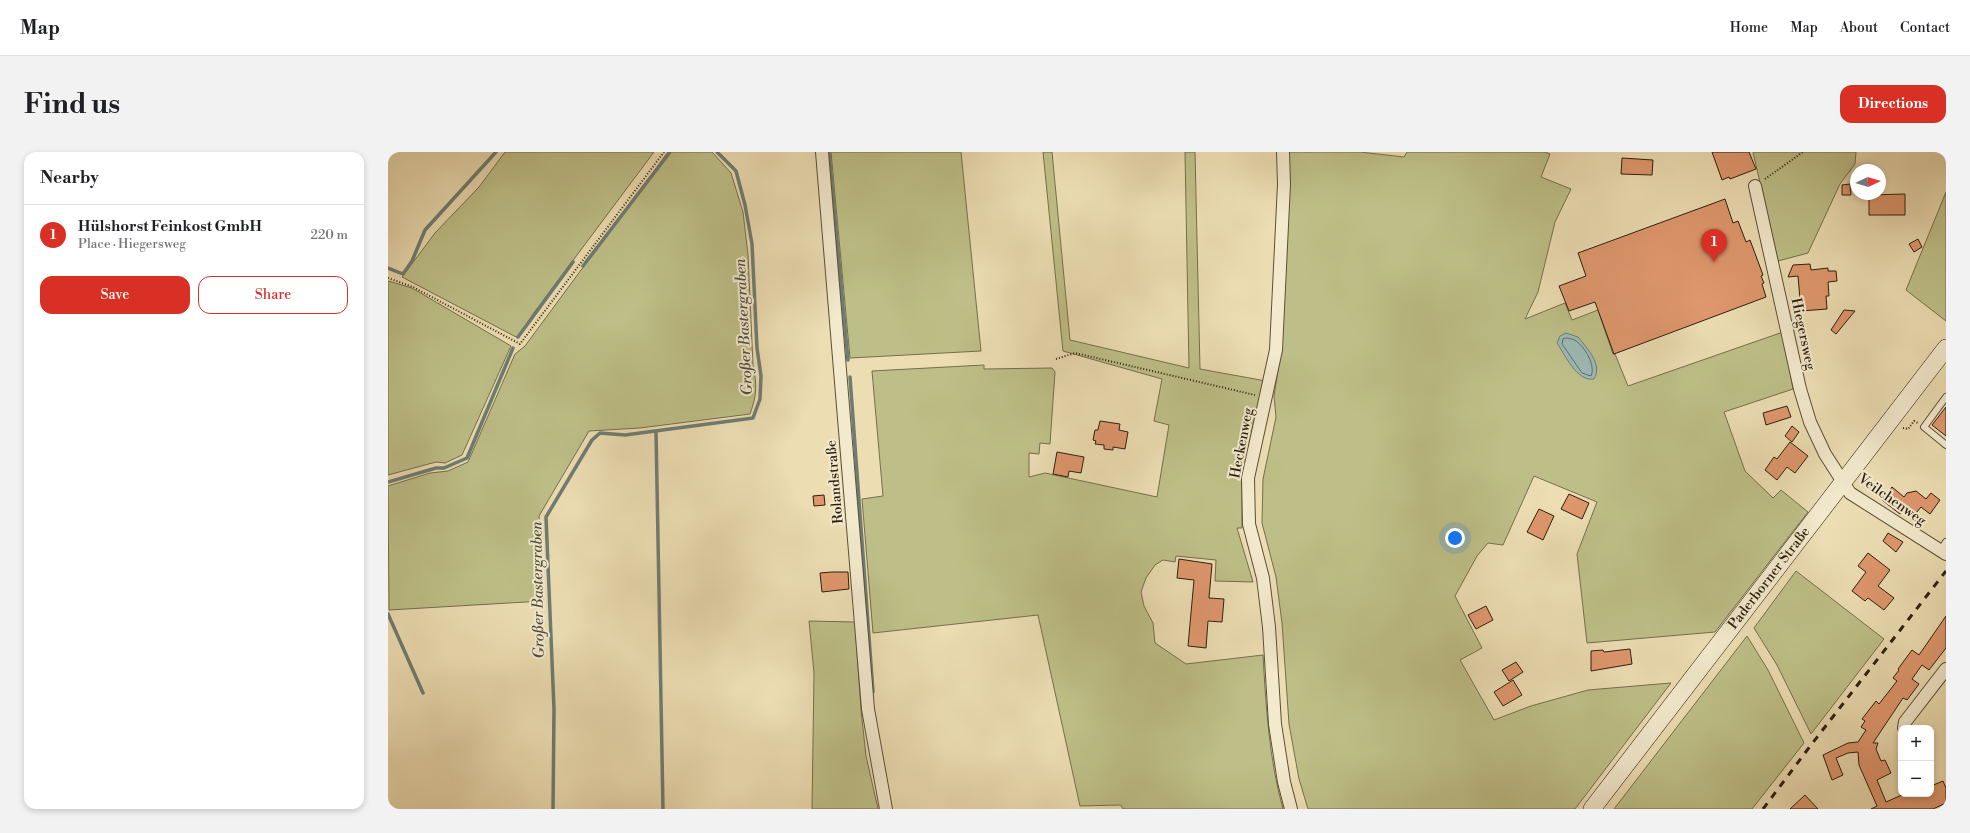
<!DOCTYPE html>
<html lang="en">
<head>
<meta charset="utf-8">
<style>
  :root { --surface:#fff; --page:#f2f2f2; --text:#202124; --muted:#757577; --line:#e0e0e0; --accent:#d93025 }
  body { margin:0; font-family:"Libre Bodoni",serif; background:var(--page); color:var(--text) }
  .controls { position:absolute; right:12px; bottom:12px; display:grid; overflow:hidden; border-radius:8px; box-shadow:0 2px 6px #0003 }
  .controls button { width:36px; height:36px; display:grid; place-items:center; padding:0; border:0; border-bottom:1px solid var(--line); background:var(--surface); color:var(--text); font:20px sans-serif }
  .compass { position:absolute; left:1462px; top:12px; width:36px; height:36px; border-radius:50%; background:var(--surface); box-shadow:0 2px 6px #0003; rotate:86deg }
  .you { position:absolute; left:1067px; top:386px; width:14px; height:14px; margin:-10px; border:3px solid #fff; border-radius:50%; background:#1a73e8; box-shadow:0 0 0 6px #1a73e833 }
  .badge { display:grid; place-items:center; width:26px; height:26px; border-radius:50%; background:var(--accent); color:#fff; font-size:13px; font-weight:700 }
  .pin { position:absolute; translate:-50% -33px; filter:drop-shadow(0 1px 2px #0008) }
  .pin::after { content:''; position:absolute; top:21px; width:14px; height:12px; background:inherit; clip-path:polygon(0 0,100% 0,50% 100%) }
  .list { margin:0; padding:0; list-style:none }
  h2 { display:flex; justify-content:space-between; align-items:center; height:52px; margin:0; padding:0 16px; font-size:17px }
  h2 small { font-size:13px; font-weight:400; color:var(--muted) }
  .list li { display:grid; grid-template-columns:26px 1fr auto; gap:12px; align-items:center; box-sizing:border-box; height:60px; padding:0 16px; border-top:1px solid var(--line) }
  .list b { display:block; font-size:15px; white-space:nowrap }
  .list p { margin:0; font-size:13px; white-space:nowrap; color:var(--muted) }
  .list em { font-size:13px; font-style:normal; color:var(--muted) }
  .actions { display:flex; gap:8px; padding:12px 16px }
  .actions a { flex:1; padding:9px 0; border:1px solid var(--accent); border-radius:12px; text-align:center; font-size:14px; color:var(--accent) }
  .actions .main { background:var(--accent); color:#fff }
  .map { position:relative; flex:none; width:1558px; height:657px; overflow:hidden; border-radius:12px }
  header { display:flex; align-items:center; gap:24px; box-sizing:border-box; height:56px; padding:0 20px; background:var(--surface); border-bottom:1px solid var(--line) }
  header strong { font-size:19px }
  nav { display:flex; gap:22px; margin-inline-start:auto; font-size:14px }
  .intro { display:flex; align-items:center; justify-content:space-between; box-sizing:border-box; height:96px; padding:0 24px }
  h1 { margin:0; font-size:28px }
  .button { padding:10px 18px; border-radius:12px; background:var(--accent); color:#fff; font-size:14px; font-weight:700 }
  main { display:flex; gap:24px; padding:0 24px }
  aside { flex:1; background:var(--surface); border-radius:12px; box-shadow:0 2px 6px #0003 }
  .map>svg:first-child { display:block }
  .green { fill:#bebf88; stroke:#746f4c }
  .water { fill:#9cbab5; stroke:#6f7c73 }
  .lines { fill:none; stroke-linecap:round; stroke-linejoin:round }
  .shore { stroke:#646c62; stroke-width:1 }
  .stream { stroke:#6f7c73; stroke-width:3.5 }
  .building { fill:#df976d; stroke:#2b1f0f }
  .service-casing { stroke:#5b4e38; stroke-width:8 }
  .minor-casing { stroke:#5b4e38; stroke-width:14 }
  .secondary-casing { stroke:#2b1f0f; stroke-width:18 }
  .path { stroke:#2b1f0f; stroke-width:2; stroke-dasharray:1 2; stroke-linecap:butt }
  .service { stroke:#f3e9cd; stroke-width:6 }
  .minor { stroke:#f3e9cd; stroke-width:12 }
  .secondary { stroke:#f3e9cd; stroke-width:17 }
  .rail { stroke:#2b1f0f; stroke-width:3; stroke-dasharray:7 7; stroke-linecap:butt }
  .labels { text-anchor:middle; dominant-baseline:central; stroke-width:4; stroke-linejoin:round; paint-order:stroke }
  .street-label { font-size:14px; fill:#2b1f0f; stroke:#f3e9cd }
  .water-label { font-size:15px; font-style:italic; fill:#4d4e41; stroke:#f3e9cd }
</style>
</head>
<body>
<header>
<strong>Map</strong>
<nav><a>Home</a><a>Map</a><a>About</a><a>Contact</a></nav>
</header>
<div class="intro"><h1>Find us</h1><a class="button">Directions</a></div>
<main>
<aside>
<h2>Nearby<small></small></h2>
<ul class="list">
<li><span class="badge">1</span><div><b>Hülshorst Feinkost GmbH</b><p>Place · Hiegersweg</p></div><em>220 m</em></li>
</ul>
<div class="actions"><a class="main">Save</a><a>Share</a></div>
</aside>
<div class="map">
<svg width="1558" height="657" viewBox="0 0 1558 657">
  <rect width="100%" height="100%" fill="#ecddb2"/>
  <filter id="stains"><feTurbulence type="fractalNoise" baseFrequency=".005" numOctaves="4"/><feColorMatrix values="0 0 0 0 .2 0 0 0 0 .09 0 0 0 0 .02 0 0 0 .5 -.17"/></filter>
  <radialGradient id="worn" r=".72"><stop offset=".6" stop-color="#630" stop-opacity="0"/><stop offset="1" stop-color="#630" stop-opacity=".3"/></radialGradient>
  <path class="green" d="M117 0H266L145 162 130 186 14 125 47 81 91 35Z
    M280 0H324L343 21 355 60 360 103 365 213C369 233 369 243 362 262L252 276 201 279 151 364 155 449 1 458 0 334 42 321 60 319 80 310 127 202 137 194Z
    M443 0H573L593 199 462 206Z
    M655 0H664L682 188 801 216 797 0H807L812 217 878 229 854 330V376H849L865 430 827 429 828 408 788 404 787 410 775 408 767 413 758 426 753 440 756 454 765 471 767 491 798 512 875 503C878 555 881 607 895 657H735L733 653 692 654 650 463 485 481 474 347 495 344 484 219 596 213V217L664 216 667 220 662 292 652 291 651 302 641 301V325L657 321 769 345 781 273 766 269 774 227 675 199Z
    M900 0H972L1016 5 1019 0H1157L1162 2 1153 25 1183 37 1167 70 1150 140 1137 167 1177 151 1184 168 1210 158 1225 202H1227L1240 234 1395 180 1405 237 1336 260 1357 319 1385 346 1393 338 1420 360 1327 480 1199 491 1189 402 1209 350 1146 324 1115 393 1100 391 1089 404 1067 444 1094 496 1072 508 1106 568 1143 554 1200 538 1283 531 1187 657H920L911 627 901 572 894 471 888 425 874 371 875 327 888 265 886 244 893 199Z
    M1365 0H1468L1467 12 1452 32 1420 101 1390 109Z
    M1558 40V169L1518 138Z
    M0 129 24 136 123 194 74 303 57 311 48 310 0 323Z
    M1408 419 1496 487 1423 582 1389 513 1366 476Z
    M421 469 467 470 473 558 478 604 490 657H424L426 521Z
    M1359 484 1380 518 1416 591 1364 657H1226Z"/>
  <path class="water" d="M1178 181 1190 185C1199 196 1215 213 1206 227 1189 230 1177 203 1169 191L1172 184Z"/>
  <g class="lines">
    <path class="shore" d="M1179 186C1182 187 1186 187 1188 189 1197 195 1208 214 1203 224L1194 221 1174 192 1175 187Z"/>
    <path class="stream" d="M441 0 460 208
      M195 114 282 0
      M0 116 15 122 24 109 37 78 108 0
      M130 185 185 110
      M462 225 485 540
      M268 279 275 657
      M0 330 48 316H56L79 306 125 196
      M0 462 35 541
      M165 657 166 557 158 365 204 288 212 281 237 283 365 266 372 247 373 224 369 196 364 92 357 53 348 19 329 0"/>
  </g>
  <path class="building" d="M1324 0H1361L1368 17 1342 27 1341 25 1334 28Z
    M1234 6 1265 8 1264 23 1233 22Z
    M1462 32 1463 43H1454V33Z
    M1517 42V63H1481V43Z
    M1337 47 1345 71 1350 69 1358 90 1362 88 1375 123 1373 124 1376 131 1374 132 1378 145 1226 202 1207 150 1181 159 1171 134 1198 124 1190 101Z
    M1530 87 1534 95 1526 100 1521 92Z
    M1422 112 1423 118 1440 116V119H1448L1449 129 1440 130 1441 144H1438L1439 157 1413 159 1410 124 1400 125 1405 113Z
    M1456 158 1467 159 1448 182 1443 178Z
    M1399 254 1403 265 1378 273 1375 261Z
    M1558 255V284L1544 273Z
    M712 269 732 272 731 278 740 280 737 297 725 295V298L716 297V293L707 292 708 289 705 288 707 278H710Z
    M1404 274 1411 280 1404 290 1397 284Z
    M1402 290 1420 304 1407 321 1399 315 1389 328 1377 318 1386 305 1389 307Z
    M669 300 696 305 693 321 681 319 680 325 665 322Z
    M1504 335 1516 345 1519 341 1528 339 1538 347 1543 341 1552 348 1542 362 1533 355 1528 361 1518 354 1512 362 1494 348Z
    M1181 342 1201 351 1194 367 1173 357Z
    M436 343 437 353 426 354 425 344Z
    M1151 357 1166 364 1155 388 1139 380Z
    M1500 381 1515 390 1508 400 1495 389Z
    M1480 401 1502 418 1490 434 1506 446 1496 458 1480 446 1477 449 1464 439 1478 420 1470 414Z
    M791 407 824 412 821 446 836 447 834 470 820 469 818 496 800 494 806 428 789 426Z
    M444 420H460L461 437 434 440 432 421Z
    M1098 454 1105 468 1088 477 1080 463Z
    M1558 464V496L1541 518 1534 513 1524 527 1531 532 1519 548 1515 546 1485 591H1490L1488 597 1493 609 1497 608 1503 621 1489 628 1498 650 1516 642H1543V634L1555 629 1558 636V651L1545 657H1483L1489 654 1471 613 1470 600 1460 601 1448 606 1455 623 1444 628 1435 603 1460 591 1470 590 1478 578 1473 575 1477 569 1474 567 1488 549 1491 552 1509 529 1505 526 1511 518 1510 517 1524 498 1531 503Z
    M1242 497 1244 512 1203 519V499L1215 498 1216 500Z
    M1128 510 1135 520 1121 529 1114 518Z
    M1125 528 1134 543 1115 554 1106 540Z
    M1417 643 1430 657H1402Z"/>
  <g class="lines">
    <defs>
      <path id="service" d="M1558 245 1536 275 1558 293
        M1552 399 1558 390"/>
      <path id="minor" d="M434 0 480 557 498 657
        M895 0 896 32 888 198 860 326 861 372 875 426 881 475 887 572 896 630 903 657
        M1367 34 1412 237 1422 270 1437 302 1462 341 1558 402
        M1516 576 1517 570 1558 517"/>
      <g id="secondary">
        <path id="s1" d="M1204 657 1558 196"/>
      </g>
    </defs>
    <use href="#service" class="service-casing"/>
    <use href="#minor" class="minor-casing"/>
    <use href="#secondary" class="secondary-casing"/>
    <path class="path" d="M1377 27 1415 0
      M0 126 25 135 132 192 276 0
      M668 207 687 201 867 243
      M1515 276 1520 277 1526 269 1530 271"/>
    <use href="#service" class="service"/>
    <use href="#minor" class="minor"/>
    <use href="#secondary" class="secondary"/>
    <path class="rail" d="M1375 657 1423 593 1558 419"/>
  </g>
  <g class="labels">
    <g class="street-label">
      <text transform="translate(1415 182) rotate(78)">Hiegersweg</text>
      <text transform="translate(854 291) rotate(-79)">Heckenweg</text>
      <text transform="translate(447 330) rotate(-95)">Rolandstraße</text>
      <text transform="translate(1504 348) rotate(35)">Veilchenweg</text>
      <text stroke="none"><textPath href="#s1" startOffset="291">Paderborner Straße</textPath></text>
    </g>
    <g class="water-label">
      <text transform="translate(356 175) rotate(-93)">Großer Bastergraben</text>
      <text transform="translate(150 438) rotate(-91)">Großer Bastergraben</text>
    </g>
  </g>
  <rect width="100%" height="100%" filter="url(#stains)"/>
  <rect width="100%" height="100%" fill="url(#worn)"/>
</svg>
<div class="controls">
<button>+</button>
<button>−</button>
</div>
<svg class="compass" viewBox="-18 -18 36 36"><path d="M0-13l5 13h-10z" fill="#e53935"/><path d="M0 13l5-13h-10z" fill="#757577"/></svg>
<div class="you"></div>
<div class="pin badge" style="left:1326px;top:110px">1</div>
</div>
</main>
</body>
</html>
